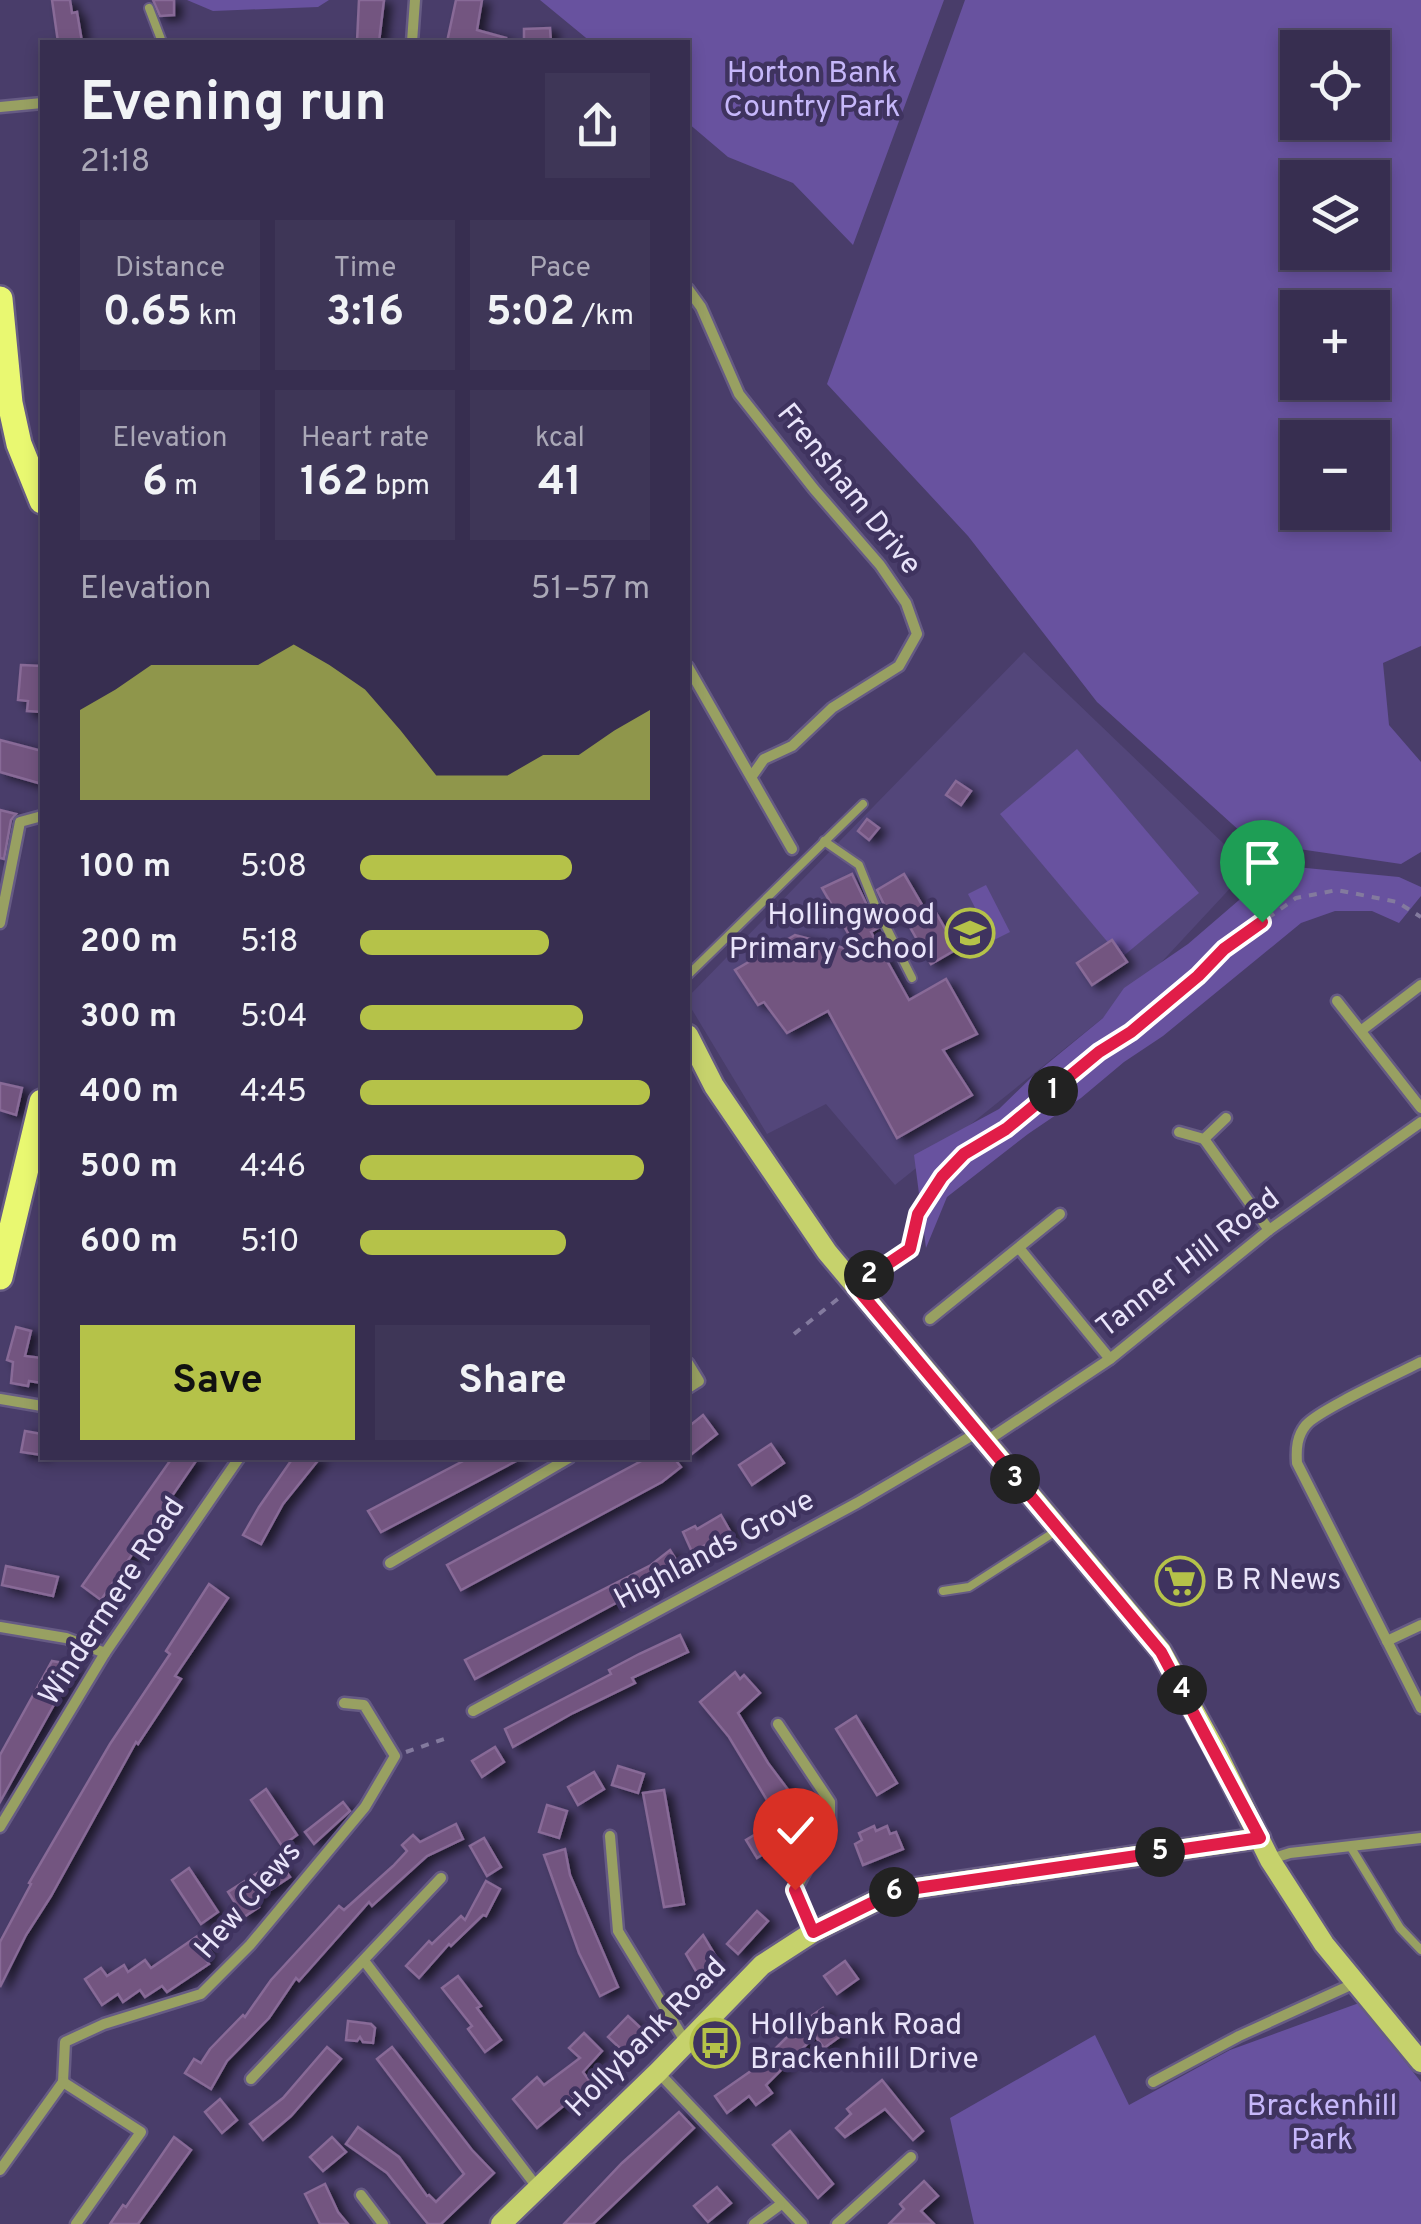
<!DOCTYPE html>
<html lang="en">
<head>
<meta charset="utf-8">
<style>
	:root { --surface:#372e50; --page:#3e3657; --text:#f1f3f6; --muted:#aaa8b7; --line:#514a67; --accent:#b5c249 }
	body { margin:0; font-family:Overpass,sans-serif; background:var(--page); color:var(--text); height:100vh; display:flex; flex-direction:column; font-size:38px; white-space:nowrap }
	* { box-sizing:border-box; margin:0 }
	p { font-size:32px; color:var(--muted) }
	.icon { flex:none; width:55px; height:55px; fill:none; stroke:currentColor; stroke-width:2; stroke-linecap:round; stroke-linejoin:round }
	.map { position:relative; flex:1; overflow:hidden }
	.sheet { position:absolute; left:40px; top:40px; width:650px; height:1420px; display:flex; flex-direction:column; background:var(--surface); border-radius:0px; box-shadow:0 5px 15px #0003,0 0 0 2px var(--line) }
	.sheet>* { flex:none }
	.controls { position:absolute; left:1280px; top:30px; display:grid; gap:20px }
	.controls a { display:grid; place-items:center; width:110px; height:110px; border-radius:0px; background:var(--surface); box-shadow:0 5px 15px #0003,0 0 0 2px var(--line); font-size:50px }
	.pin { position:absolute; display:grid; place-items:center; width:85px; height:85px; color:#fff; margin:-102px -42px; border-radius:50% 50% 50% 0; rotate:-45deg; box-shadow:0 0 10px #0007 }
	.pin .icon { rotate:45deg }
	.km { position:absolute; width:50px; height:50px; margin:-25px; border-radius:50%; background:#222; color:#fff; font-size:28px; line-height:50px; text-align:center }
	.round { display:grid; place-items:center; flex:none; width:105px; height:105px; border-radius:0px; background:var(--page) }
	.head { display:flex; align-items:center; justify-content:space-between; height:170px; padding:0 40px }
	h1 { font-size:55px; font-weight:700; line-height:75px }
	.metrics { display:grid; grid-template-columns:repeat(3,1fr); gap:15px; height:170px; padding:10px 40px }
	.metrics div { display:grid; align-content:center; border-radius:0px; background:var(--page); text-align:center }
	.metrics b { font-size:42px; font-weight:700 }
	.metrics small { font-size:28px; font-weight:400 }
	.metrics p { font-size:28px }
	.chart { height:280px; padding:20px 40px }
	.chart p { display:flex; justify-content:space-between }
	.chart svg { width:100%; height:180px; margin-top:10px; fill:var(--accent); opacity:.7 }
	.button { display:flex; gap:20px; margin-top:auto; padding:20px 40px }
	.button a { flex:1; height:115px; border-radius:0px; background:var(--accent); color:#111; font-size:40px; font-weight:700; line-height:115px; text-align:center }
	.button a+a { background:var(--page); color:var(--text) }
	ul { padding:0 40px; list-style:none; font-size:32px }
	li { display:grid; grid-template-columns:160px 120px 1fr; align-items:center; height:75px }
	li i { height:25px; border-radius:12px; background:var(--accent) }
	.map>svg:first-child { display:block }
</style>
</head>
<body>
<div class="map">
<svg width="1421" height="2224" viewBox="0 0 1421 2224">
	<defs>
		<filter id="shadow"><feDropShadow dx="7" dy="4" stdDeviation="5" flood-color="#0009"/></filter>
	</defs>
	<rect width="100%" height="100%" fill="#493d6a"/>
	<polygon fill="#53467a" points="1024,652 1249,868 1129,997 895,1185 826,1104 767,1134 688,1003 688,997"/>
	<g fill="#68529f" fill-rule="evenodd">
		<polygon points="187,0 329,0 318,7 213,11"/>
		<polygon points="540,0 944,0 853,245 793,183 728,157 688,123 688,42 591,42"/>
		<path d="M965 0H1421V646L1383 663 1389 725 1421 762V852L1401 864 1252 842 1097 702 968 536 827 384ZM1298 48H1372V122H1298ZM1298 178H1372V252H1298ZM1298 308H1372V382H1298ZM1298 438H1372V512H1298Z"/>
		<polygon points="1077,749 1199,893 1121,958 1000,814"/>
		<polygon points="1266,864 1399,877 1421,887 1421,896 1399,923 1372,911 1335,911 1301,923 1163,1036 1124,1062 1081,1098 1028,1134 947,1197 926,1248 914,1155 999,1109 1036,1073 1103,1018 1124,988 1188,944 1260,882"/>
		<polygon points="986,885 1010,932 992,941 968,894"/>
		<polygon points="1359,2003 1421,2082 1421,2224 974,2224 950,2118 1095,2035 1129,2105 1230,2050"/>
	</g>
	<g fill="#735580" stroke="#886a97" stroke-width="2.5" filter="url(#shadow)">
		<polygon points="52,0 70,0 72,13 77,12 82,42 58,42"/>
		<polygon points="153,0 174,0 174,15 160,16"/>
		<polygon points="359,0 384,0 379,42 357,42"/>
		<polygon points="456,0 482,0 477,30 506,38 505,42 447,42"/>
		<polygon points="550,28 551,42 524,42 524,29"/>
		<polygon points="21,665 42,666 42,712 27,711 28,701 18,700"/>
		<polygon points="0,740 42,751 42,784 0,772"/>
		<polygon points="956,781 971,791 961,805 946,795"/>
		<polygon points="0,810 16,814 11,820 4,859 0,858"/>
		<polygon points="867,819 879,828 869,840 858,831"/>
		<polygon points="852,874 878,928 871,932 909,1000 946,979 977,1034 943,1050 972,1095 897,1138 828,1011 787,1033 764,1002 758,1005 735,970 795,935 859,952 822,888"/>
		<polygon points="904,874 928,915 935,911 957,949 931,964 903,915 892,921 877,890"/>
		<polygon points="1112,940 1127,962 1092,985 1077,963"/>
		<polygon points="0,1083 22,1088 16,1115 0,1110"/>
		<polygon points="16,1327 31,1331 25,1356 42,1358 42,1383 29,1381 28,1386 11,1383 13,1362 7,1360"/>
		<polygon points="703,1415 717,1434 688,1457 688,1427"/>
		<polygon points="25,1431 42,1434 42,1455 21,1452"/>
		<polygon points="771,1444 784,1463 752,1485 739,1465"/>
		<polygon points="172,1458 198,1458 101,1600 82,1586"/>
		<polygon points="293,1458 320,1458 283,1504 261,1544 243,1535 259,1507"/>
		<polygon points="469,1458 522,1458 381,1532 368,1511"/>
		<polygon points="647,1458 674,1458 681,1467 662,1482 461,1590 447,1565"/>
		<polygon points="721,1515 734,1538 715,1549 711,1542 692,1552 683,1532 695,1526 697,1529"/>
		<polygon points="670,1550 681,1568 475,1679 465,1660 651,1565"/>
		<polygon points="6,1566 58,1577 53,1596 2,1585"/>
		<polygon points="209,1584 228,1598 175,1676 181,1679 138,1744 136,1742 51,1896 26,1935 0,1987 0,1942 31,1884 29,1883 110,1744 170,1654 166,1651"/>
		<polygon points="680,1635 688,1652 632,1678 635,1683 573,1713 513,1747 505,1729 611,1674 609,1670 639,1654"/>
		<polygon points="52,1661 76,1665 0,1802 0,1755"/>
		<polygon points="735,1672 740,1679 744,1675 760,1693 738,1713 768,1763 813,1823 757,1858 746,1840 779,1820 729,1737 700,1702"/>
		<polygon points="856,1716 897,1783 877,1795 836,1729"/>
		<polygon points="495,1747 504,1762 482,1777 472,1761"/>
		<polygon points="618,1766 644,1774 638,1793 612,1785"/>
		<polygon points="594,1772 604,1789 578,1805 568,1787"/>
		<polygon points="266,1789 297,1835 282,1846 251,1800"/>
		<polygon points="664,1790 684,1904 664,1907 643,1793"/>
		<polygon points="343,1802 350,1811 314,1844 305,1832"/>
		<polygon points="547,1805 567,1811 559,1838 539,1832"/>
		<polygon points="456,1824 463,1839 427,1856 372,1906 369,1902 299,1981 296,1978 269,2018 227,2061 211,2089 185,2073 194,2059 201,2063 210,2049 243,2015 245,2017 271,1980 339,1906 344,1910 393,1866 407,1851 402,1845 413,1835 420,1842"/>
		<polygon points="874,1826 876,1831 887,1826 890,1834 896,1832 903,1849 863,1865 855,1844 862,1840 859,1833"/>
		<polygon points="484,1838 501,1867 487,1876 470,1846"/>
		<polygon points="565,1849 570,1875 618,1987 600,1996 579,1953 544,1855"/>
		<polygon points="278,1860 290,1877 255,1900 259,1907 244,1917 228,1892"/>
		<polygon points="189,1868 218,1912 201,1924 172,1880"/>
		<polygon points="486,1881 500,1889 486,1916 483,1915 451,1946 449,1944 419,1978 406,1966 429,1941 432,1944 461,1916 465,1920"/>
		<polygon points="757,1911 768,1921 738,1954 727,1944"/>
		<polygon points="199,1935 211,1952 204,1957 209,1964 167,1992 162,1986 145,1997 140,1990 123,2002 118,1994 102,2005 85,1979 101,1968 107,1976 124,1965 128,1972 145,1960 151,1968"/>
		<polygon points="703,1935 718,1960 697,1973 686,1954"/>
		<polygon points="845,1961 858,1979 837,1994 824,1976"/>
		<polygon points="458,1976 481,2006 477,2008 501,2040 485,2052 468,2029 472,2026 442,1988"/>
		<polygon points="823,2008 842,2035 824,2048 815,2036 766,2085 772,2093 756,2105 749,2096 727,2113 715,2096 758,2066 800,2024"/>
		<polygon points="628,2016 643,2030 623,2051 608,2037"/>
		<polygon points="348,2021 371,2024 375,2028 373,2043 363,2042 360,2037 357,2041 346,2040"/>
		<polygon points="584,2033 602,2051 583,2072 591,2083 537,2128 513,2099 537,2077 544,2085 580,2058 569,2048"/>
		<polygon points="327,2047 341,2059 291,2116 263,2140 250,2124 283,2098"/>
		<polygon points="392,2047 472,2150 494,2173 441,2224 428,2224 387,2173 346,2144 358,2127 399,2157 427,2196 429,2195 436,2202 464,2174 377,2059"/>
		<polygon points="882,2080 923,2131 913,2140 885,2109 845,2137 836,2128 851,2114 847,2109"/>
		<polygon points="220,2099 237,2120 222,2133 205,2112"/>
		<polygon points="679,2112 694,2128 593,2224 564,2224 622,2163"/>
		<polygon points="790,2131 833,2184 818,2198 773,2145"/>
		<polygon points="174,2137 191,2150 138,2224 110,2224 123,2205 126,2207"/>
		<polygon points="332,2137 346,2152 323,2171 310,2157"/>
		<polygon points="924,2181 938,2196 921,2211 934,2224 889,2224 904,2209 900,2204"/>
		<polygon points="325,2184 338,2212 348,2224 320,2224 305,2194"/>
		<polygon points="717,2187 731,2203 708,2222 694,2206"/>
	</g>
	<g fill="none" stroke-linecap="round" stroke-linejoin="round">
		<g stroke="#665b84" stroke-width="12">
			<g id="lane">
				<polyline points="149,8 162,42"/>
				<polyline points="824,841 859,865 875,905 912,978"/>
				<polyline points="688,975 863,804"/>
				<polyline points="943,1591 969,1587 1056,1531"/>
				<polyline points="1350,1846 1400,1928 1421,1950"/>
			</g>
		</g>
		<g stroke="#665b84" stroke-width="15">
			<g id="street">
				<polyline points="412,42 415,0"/>
				<polyline points="0,107 42,103"/>
				<polyline points="688,289 701,307 739,394 814,489 880,565 906,603 917,634 899,666 832,708 792,746 764,759 752,776"/>
				<polyline points="688,667 792,849"/>
				<polyline points="0,923 20,822 42,816"/>
				<polyline points="1337,1001 1421,1108"/>
				<polyline points="1362,1030 1421,985"/>
				<polyline points="1179,1132 1204,1139 1226,1118"/>
				<polyline points="1204,1139 1269,1230"/>
				<polyline points="1019,1248 1110,1359"/>
				<polyline points="930,1319 1060,1214"/>
				<path d="M1421 1362C1398 1374 1320 1409 1306 1425 1297 1436 1296 1448 1297 1463L1421 1708"/>
				<polyline points="688,1363 699,1381 688,1388"/>
				<polyline points="0,1399 42,1406"/>
				<polyline points="985,1442 1110,1359 1269,1230 1421,1122"/>
				<polyline points="390,1563 569,1458"/>
				<polyline points="0,1627 66,1638 105,1653"/>
				<polyline points="1387,1641 1421,1625"/>
				<polyline points="473,1711 857,1503 978,1432"/>
				<polyline points="778,1724 830,1802 830,1826 795,1891 813,1932"/>
				<polyline points="0,1827 105,1653 239,1458"/>
				<polyline points="610,1836 618,1931 685,2041"/>
				<polyline points="1271,1859 1290,1853 1421,1838"/>
				<polyline points="365,1962 537,2187"/>
				<polyline points="658,2072 802,2224"/>
				<polyline points="251,2079 441,1878"/>
				<polyline points="63,2082 65,2042 104,2024 201,1994 250,1945 365,1807 395,1756 364,1705 344,1703"/>
				<polyline points="63,2082 141,2132 76,2224"/>
				<polyline points="1153,2082 1239,2036 1353,1984"/>
				<polyline points="0,2170 63,2082"/>
				<polyline points="361,2195 383,2224"/>
				<polyline points="754,2224 780,2205"/>
				<polyline points="837,2224 911,2157"/>
			</g>
		</g>
		<g stroke="#665b84" stroke-width="25">
			<g id="secondary">
				<polyline points="688,1035 714,1086 827,1252 1161,1651 1216,1751 1270,1860 1324,1944 1421,2062"/>
				<polyline points="501,2224 658,2072 762,1965 813,1932 896,1891 1260,1838"/>
			</g>
		</g>
		<g stroke="#665b84" stroke-width="30">
			<g id="primary">
				<polyline points="0,299 10,403 19,444 42,501"/>
				<polyline points="0,1277 42,1102"/>
			</g>
		</g>
		<g stroke="#837a9e" stroke-width="4" stroke-dasharray="8 8" stroke-linecap="butt">
			<polyline points="870,1274 909,1249 918,1214 941,1177 964,1154 1006,1129 1099,1052 1162,1008 1224,949 1296,898 1337,890 1397,902 1421,917"/>
			<polyline points="794,1334 839,1298"/>
			<polyline points="406,1752 444,1739"/>
		</g>
		<use href="#lane" stroke="#98a062" stroke-width="8"/>
		<use href="#street" stroke="#98a062" stroke-width="10"/>
		<use href="#secondary" stroke="#c6d26c" stroke-width="20"/>
		<use href="#primary" stroke="#e9f871" stroke-width="25"/>
	</g>
	<g fill="none" stroke-linecap="round" stroke-linejoin="round">
		<g stroke="#fff" stroke-width="20">
			<polyline id="route" points="795,1890 813,1932 896,1891 1260,1838 1161,1652 855,1286 910,1249 918,1214 942,1177 964,1154 1006,1129 1099,1052 1131,1032 1198,976 1224,949 1262,922"/>
		</g>
		<use href="#route" stroke="#e11d48" stroke-width="12"/>
	</g>
	<defs>
		<g id="school-ring" transform="scale(2.5)"><circle r="9.5" fill="#3f335f" stroke="#b5c249" stroke-width="1.5"/><path d="M0-5L7-2L0 1L-7-2ZM-4 1L0 2.5L4 1V4Q0 6-4 4Z" fill="#b5c249"/></g>
		<g id="supermarket-ring" transform="scale(2.5)"><circle r="9.5" fill="#3f335f" stroke="#b5c249" stroke-width="1.5"/><path d="M-6-5.5h2.5l.6 2H6L4.5 2H-2.5L-4.4-4H-6ZM-1.5 3.2a1.3 1.3 0 1 0 .1 0ZM3 3.2a1.3 1.3 0 1 0 .1 0Z" fill="#b5c249"/></g>
		<g id="bus-ring" transform="scale(2.5)"><circle r="9.5" fill="#3f335f" stroke="#b5c249" stroke-width="1.5"/><path d="M-5-6H5V4H4V6H2V4H-2V6H-4V4H-5ZM-3.5-4V0h7V-4ZM-3.5 1.2v1.5H-2V1.2ZM2 1.2v1.5H3.5V1.2Z" fill="#b5c249"/></g>
	</defs>
	<g fill-rule="evenodd">
		<use href="#school-ring" x="970" y="933"/>
		<use href="#supermarket-ring" x="1180" y="1581"/>
		<use href="#bus-ring" x="715" y="2043"/>
	</g>
	<g text-anchor="middle" dominant-baseline="central" stroke-width="9" stroke-linejoin="round" paint-order="stroke">
		<g font-size="30" fill="#c6b7fa" stroke="#3f335f">
			<text x="812" y="74">Horton Bank<tspan x="812" dy="34">Country Park</tspan></text>
			<text x="1322" y="2107">Brackenhill<tspan x="1322" dy="34">Park</tspan></text>
		</g>
		<g font-size="30" fill="#e9e4fa" stroke="#3f335f">
			<text transform="translate(848 490) rotate(51)">Frensham Drive</text>
			<text transform="translate(1189 1264) rotate(-38)">Tanner Hill Road</text>
			<text transform="translate(715 1551) rotate(-28)">Highlands Grove</text>
			<text transform="translate(113 1602) rotate(-57)">Windermere Road</text>
			<text transform="translate(249 1901) rotate(-49)">Hew Clews</text>
			<text transform="translate(647 2038) rotate(-45)">Hollybank Road</text>
		</g>
		<g font-size="30" fill="#e9e4fa" stroke="#3f335f" text-anchor="start">
			<text x="935" y="916" text-anchor="end">Hollingwood<tspan x="935" dy="34">Primary School</tspan></text>
			<text x="1215" y="1581">B R News</text>
			<text x="750" y="2026">Hollybank Road<tspan x="750" dy="34">Brackenhill Drive</tspan></text>
		</g>
	</g>
</svg>
<div class="controls">
<a><svg class="icon" aria-label="locate" viewBox="0 0 24 24"><circle cx="12" cy="12" r="6"/><path d="M12 2v4M12 18v4M2 12h4M18 12h4"/></svg></a>
<a><svg class="icon" aria-label="layers" viewBox="0 0 24 24"><path d="M12 4l9 5-9 5-9-5zM3 14l9 5 9-5"/></svg></a>
<a>+</a>
<a>−</a>
</div>
<div class="pin" style="left:1262px;top:922px;background:#1e9e55"><svg class="icon" aria-label="arrive" viewBox="0 0 24 24"><path d="M6 21V4h12l-3 4 3 4H6"/></svg></div>
<div class="pin" style="left:795px;top:1890px;background:#d93025"><svg class="icon" aria-label="check" viewBox="0 0 24 24"><path d="M5 12l5 5 9-10"/></svg></div>
<b class="km" style="left:1053px;top:1091px">1</b>
<b class="km" style="left:869px;top:1275px">2</b>
<b class="km" style="left:1015px;top:1479px">3</b>
<b class="km" style="left:1182px;top:1690px">4</b>
<b class="km" style="left:1160px;top:1852px">5</b>
<b class="km" style="left:894px;top:1892px">6</b>
<section class="sheet">
<div class="head"><div><h1>Evening run</h1><p>21:18</p></div><a class="round"><svg class="icon" aria-label="share" viewBox="0 0 24 24"><path d="M12 15V3M7 8l5-5 5 5M5 13v7h14v-7"/></svg></a></div>
<div class="metrics">
<div><p>Distance</p><b>0.65<small> km</small></b></div>
<div><p>Time</p><b>3:16</b></div>
<div><p>Pace</p><b>5:02<small> /km</small></b></div>
</div>
<div class="metrics">
<div><p>Elevation</p><b>6<small> m</small></b></div>
<div><p>Heart rate</p><b>162<small> bpm</small></b></div>
<div><p>kcal</p><b>41</b></div>
</div>
<div class="chart"><p><span>Elevation</span>51–57 m</p>
<svg viewBox="0 0 160 44" preserveAspectRatio="none"><path d="M0 44V22L10 17L20 11L30 11L40 11L50 11L60 6L70 11L80 17L90 27L100 38L110 38L120 38L130 33L140 33L150 27L160 22V44z"/></svg>
</div>
<ul>
<li><b>100 m</b>5:08<i style="width:73%"></i></li>
<li><b>200 m</b>5:18<i style="width:65%"></i></li>
<li><b>300 m</b>5:04<i style="width:77%"></i></li>
<li><b>400 m</b>4:45<i style="width:100%"></i></li>
<li><b>500 m</b>4:46<i style="width:98%"></i></li>
<li><b>600 m</b>5:10<i style="width:71%"></i></li>
</ul>
<div class="button"><a>Save</a><a>Share</a></div>
</section>
</div>
</body>
</html>
